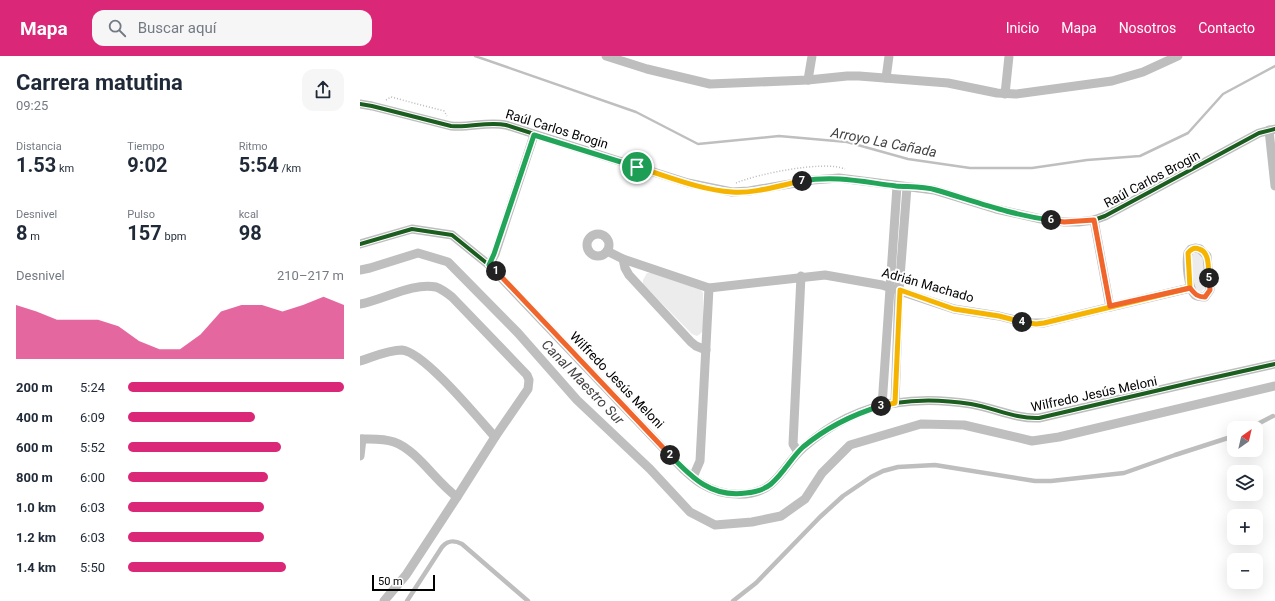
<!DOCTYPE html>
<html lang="es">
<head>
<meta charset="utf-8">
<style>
	:root { --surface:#fff; --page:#f6f6f7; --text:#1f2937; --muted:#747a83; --accent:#db2777 }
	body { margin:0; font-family:Roboto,sans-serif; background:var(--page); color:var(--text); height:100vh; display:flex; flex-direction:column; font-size:15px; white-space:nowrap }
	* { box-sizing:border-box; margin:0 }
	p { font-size:13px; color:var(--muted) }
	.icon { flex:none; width:22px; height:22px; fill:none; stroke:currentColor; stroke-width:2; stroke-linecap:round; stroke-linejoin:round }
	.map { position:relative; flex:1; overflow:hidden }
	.side { display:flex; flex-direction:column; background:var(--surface); width:360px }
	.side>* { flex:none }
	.needle { width:26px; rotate:34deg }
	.buttons { position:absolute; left:867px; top:365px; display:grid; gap:8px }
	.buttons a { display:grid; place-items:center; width:36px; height:36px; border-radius:8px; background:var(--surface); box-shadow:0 4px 16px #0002; font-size:20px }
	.scale { position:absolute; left:12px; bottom:10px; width:63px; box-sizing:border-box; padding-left:4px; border:2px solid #000; border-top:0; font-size:11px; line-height:14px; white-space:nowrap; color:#000; -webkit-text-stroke:3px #fff; paint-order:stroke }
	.pin { position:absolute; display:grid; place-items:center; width:34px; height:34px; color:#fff; margin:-17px; border:2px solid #fff; border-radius:50%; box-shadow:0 1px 4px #0007 }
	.km { position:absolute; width:20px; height:20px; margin:-10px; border-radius:50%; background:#222; color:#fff; font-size:11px; line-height:20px; text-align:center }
	.round { display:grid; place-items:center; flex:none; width:42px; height:42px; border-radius:12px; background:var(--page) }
	.overview { display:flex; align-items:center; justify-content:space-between; height:68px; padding:0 16px }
	h1 { font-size:22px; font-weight:700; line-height:30px }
	.metrics { display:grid; grid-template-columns:repeat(3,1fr); gap:6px; height:68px; padding:4px 16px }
	.metrics div { display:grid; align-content:center }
	.metrics b { font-size:20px; font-weight:700 }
	.metrics small { font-size:11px; font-weight:400 }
	.metrics p { font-size:11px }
	.chart { height:112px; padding:8px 16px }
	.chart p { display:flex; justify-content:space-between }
	.chart svg { width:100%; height:72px; margin-top:4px; fill:var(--accent); opacity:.7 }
	ul { padding:0 16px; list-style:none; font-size:13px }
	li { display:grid; grid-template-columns:64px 48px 1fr; align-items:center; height:30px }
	li i { height:10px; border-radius:5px; background:var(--accent) }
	header { display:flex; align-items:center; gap:24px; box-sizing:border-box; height:56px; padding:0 20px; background:var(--accent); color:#fff }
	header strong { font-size:19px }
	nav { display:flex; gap:22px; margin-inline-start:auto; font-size:14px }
	.search { width:280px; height:36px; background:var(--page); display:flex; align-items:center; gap:10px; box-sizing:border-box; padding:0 14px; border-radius:12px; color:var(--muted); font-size:15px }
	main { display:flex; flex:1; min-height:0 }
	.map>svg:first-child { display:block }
</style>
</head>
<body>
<header>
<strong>Mapa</strong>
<div class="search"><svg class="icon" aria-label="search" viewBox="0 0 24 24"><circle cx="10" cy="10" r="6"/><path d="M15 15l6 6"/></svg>Buscar aquí</div>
<nav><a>Inicio</a><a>Mapa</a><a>Nosotros</a><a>Contacto</a></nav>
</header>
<main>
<section class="side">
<div class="overview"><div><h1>Carrera matutina</h1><p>09:25</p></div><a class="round"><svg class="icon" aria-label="share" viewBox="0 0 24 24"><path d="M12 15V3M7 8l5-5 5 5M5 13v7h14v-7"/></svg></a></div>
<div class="metrics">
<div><p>Distancia</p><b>1.53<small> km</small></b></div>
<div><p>Tiempo</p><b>9:02</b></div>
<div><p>Ritmo</p><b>5:54<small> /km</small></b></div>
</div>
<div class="metrics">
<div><p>Desnivel</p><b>8<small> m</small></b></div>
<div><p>Pulso</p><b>157<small> bpm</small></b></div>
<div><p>kcal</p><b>98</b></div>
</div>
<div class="chart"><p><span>Desnivel</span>210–217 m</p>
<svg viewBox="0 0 160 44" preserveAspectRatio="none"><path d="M0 44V11L10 15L20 20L30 20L40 20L50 24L60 33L70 38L80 38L90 29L100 15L110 11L120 11L130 15L140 11L150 6L160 11V44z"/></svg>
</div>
<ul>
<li><b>200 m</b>5:24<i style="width:100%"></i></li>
<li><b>400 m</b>6:09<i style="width:59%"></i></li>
<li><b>600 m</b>5:52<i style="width:71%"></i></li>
<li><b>800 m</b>6:00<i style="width:65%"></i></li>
<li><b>1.0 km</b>6:03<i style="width:63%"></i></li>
<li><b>1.2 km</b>6:03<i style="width:63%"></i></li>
<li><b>1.4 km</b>5:50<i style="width:73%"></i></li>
</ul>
</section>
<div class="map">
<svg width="915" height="545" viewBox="0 0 915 545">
	<rect width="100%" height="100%" fill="#fff"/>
	<g fill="#ececec">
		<path d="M836 196H839L844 202 846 231 841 236C831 233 832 212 830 203L832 199Z"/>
		<polygon points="287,217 292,217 341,234 343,237 343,275 340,278 337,280 332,278 283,228 283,224"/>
	</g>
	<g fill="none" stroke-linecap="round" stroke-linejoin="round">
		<polyline stroke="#bfbfbf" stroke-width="2.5" points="115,0 276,56 338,88 419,80 487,86 548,103 610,112 672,112 727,104 780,100 828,77 863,38 915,10"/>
		<polyline stroke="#bfbfbf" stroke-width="9" points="0,214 10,212 58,197 88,206 158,277 217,344 290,413 330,456 355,469 392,466 421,460 445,443 462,417 490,389 561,368 604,369 672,385 699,381 915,330"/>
		<g stroke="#b9b9b9" stroke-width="1.5" stroke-dasharray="1 2" stroke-linecap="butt">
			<polyline points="26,44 31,41 84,55 87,60"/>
			<path d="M376 127C397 118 465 104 485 113"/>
		</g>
		<g stroke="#bebebe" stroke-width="4.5">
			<polyline points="890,372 913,360"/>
			<path d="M47 545 82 491C88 484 94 484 102 488L168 545"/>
			<polyline points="373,545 396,527 460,461 483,440 511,421 523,415 538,411 575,409 675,425 691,425 764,417 815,399 874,380"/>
		</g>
		<g stroke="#bebebe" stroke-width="9">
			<polyline points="246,0 287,13 350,28 448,24 487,20 499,20 588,27 637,37 656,38 752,25 783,16 818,0"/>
			<polyline points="526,22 529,0"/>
			<polyline points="448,24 452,0"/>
			<polyline points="645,38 649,0"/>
			<path d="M0 48 12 50 91 70C110 72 127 65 146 69L328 127 372 136 389 135 453 124 479 122 574 134 636 153 681 163 704 166H718L734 164 745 160 899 77 915 73"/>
			<polyline points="909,74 915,130"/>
			<polyline points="734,164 750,251 830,232"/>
			<circle cx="238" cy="189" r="11"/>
			<path d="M0 188 52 173 92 179 129 209 323 413C329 418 335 424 342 428 361 440 393 443 411 428 423 418 431 402 443 392 469 369 501 352 535 347 560 343 586 344 611 348 634 352 656 363 679 362L834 326 915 308"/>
			<path d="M835 192 840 193 847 200 850 234 845 241C841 241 838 241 835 239 828 232 826 207 828 197L831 193Z"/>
			<polyline points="247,195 263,203 349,232 465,219 522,229 594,253 639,260 667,267 684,267 750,251"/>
			<polyline points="263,203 265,212 269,219 331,286 336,290 346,294"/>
			<polyline points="129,209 135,198 174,79"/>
			<path d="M0 248C23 244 53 226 76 231 82 233 87 237 92 241L167 319 169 324 168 333 135 381 97 441"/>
			<path d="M0 305C13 301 28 294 42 294 64 296 118 362 135 381"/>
			<polyline points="535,347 539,234 547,131"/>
			<polyline points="522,350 537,130"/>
			<path d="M0 383C11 383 23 382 34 386 57 394 76 426 97 441L46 519 24 545"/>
			<polyline points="438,396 433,388 441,220"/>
			<polyline points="0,400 2,383"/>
			<polyline points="333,421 340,405 349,232"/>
		</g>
		<g stroke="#fff" stroke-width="6">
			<g id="cycleway">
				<path d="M0 48 12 50 91 70C110 72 127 65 146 69L328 127 372 136 389 135 453 124 479 122 574 134 636 153 681 163 704 166H718L734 164 745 160 899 77 915 73"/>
				<path d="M0 188 52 173 92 179 129 209 323 413C329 418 335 424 342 428 361 440 393 443 411 428 423 418 431 402 443 392 469 369 501 352 535 347 560 343 586 344 611 348 634 352 656 363 679 362L834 326 915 308"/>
			</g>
		</g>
		<use href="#cycleway" stroke="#1b5e20" stroke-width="4"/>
	</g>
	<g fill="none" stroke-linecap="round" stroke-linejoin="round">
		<g stroke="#fff" stroke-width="8">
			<polyline id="split-1" points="136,215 129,209 134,198 174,79 277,111"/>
		</g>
		<g stroke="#fff" stroke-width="8">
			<polyline id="split-2" points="136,215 310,399"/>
		</g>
		<g stroke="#fff" stroke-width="8">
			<path id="split-3" d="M310 399C332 422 352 442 386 437 395 436 404 434 411 428 424 417 431 402 443 391 467 371 491 359 521 350"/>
		</g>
		<g stroke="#fff" stroke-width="8">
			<polyline id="split-4" points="521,350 535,347 540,234 594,253 639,260 662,266"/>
		</g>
		<g stroke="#fff" stroke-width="8">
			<path id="split-5" d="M662 266 676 268 684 267 830 232 828 197C831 193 834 191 839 193 850 196 848 212 849 222"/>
		</g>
		<g stroke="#fff" stroke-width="8">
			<path id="split-6" d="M691 164 704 166 734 164 750 250 830 232C835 238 837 241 845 241L850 234 849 222"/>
		</g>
		<g stroke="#fff" stroke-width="8">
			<path id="split-7" d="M442 125C476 119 503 126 536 130 549 131 563 130 576 134 614 145 651 159 691 164"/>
		</g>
		<g stroke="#fff" stroke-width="8">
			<path id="split-8" d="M277 111C307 120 340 134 372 136 393 138 422 129 442 125"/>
		</g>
		<use href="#split-1" stroke="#22a559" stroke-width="5"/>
		<use href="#split-2" stroke="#f0652b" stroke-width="5"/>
		<use href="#split-3" stroke="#22a559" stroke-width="5"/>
		<use href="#split-4" stroke="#f5b400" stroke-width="5"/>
		<use href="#split-5" stroke="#f5b400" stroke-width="5"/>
		<use href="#split-6" stroke="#f0652b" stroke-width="5"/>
		<use href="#split-7" stroke="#22a559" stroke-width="5"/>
		<use href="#split-8" stroke="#f5b400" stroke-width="5"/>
	</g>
	<g text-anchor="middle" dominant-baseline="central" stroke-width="4" stroke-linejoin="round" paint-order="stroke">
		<g font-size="13" fill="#000" stroke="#fff">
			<text transform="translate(197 73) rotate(17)">Raúl Carlos Brogin</text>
			<text transform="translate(792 123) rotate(-28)">Raúl Carlos Brogin</text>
			<text transform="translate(568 229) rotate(16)">Adrián Machado</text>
			<text transform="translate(257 324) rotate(46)">Wilfredo Jesús Meloni</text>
			<text transform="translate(734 338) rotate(-12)">Wilfredo Jesús Meloni</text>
		</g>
		<g font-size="14" font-style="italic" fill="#444" stroke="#fff">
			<text transform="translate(524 86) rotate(11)">Arroyo La Cañada</text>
			<text transform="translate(223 326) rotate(46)">Canal Maestro Sur</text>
		</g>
	</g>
</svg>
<div class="buttons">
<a><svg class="needle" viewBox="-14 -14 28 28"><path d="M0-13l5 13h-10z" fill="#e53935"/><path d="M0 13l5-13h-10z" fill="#747a83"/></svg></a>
<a><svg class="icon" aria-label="layers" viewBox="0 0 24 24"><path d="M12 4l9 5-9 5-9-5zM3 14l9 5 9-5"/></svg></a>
<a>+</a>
<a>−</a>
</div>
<div class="scale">50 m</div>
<div class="pin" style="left:277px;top:111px;background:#1e9e55"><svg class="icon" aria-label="arrive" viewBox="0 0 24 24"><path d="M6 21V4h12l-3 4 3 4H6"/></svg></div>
<b class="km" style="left:136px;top:215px">1</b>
<b class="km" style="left:310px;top:399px">2</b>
<b class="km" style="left:521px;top:350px">3</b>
<b class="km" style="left:662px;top:266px">4</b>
<b class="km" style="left:849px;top:222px">5</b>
<b class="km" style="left:691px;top:164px">6</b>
<b class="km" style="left:442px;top:125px">7</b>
</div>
</main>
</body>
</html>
